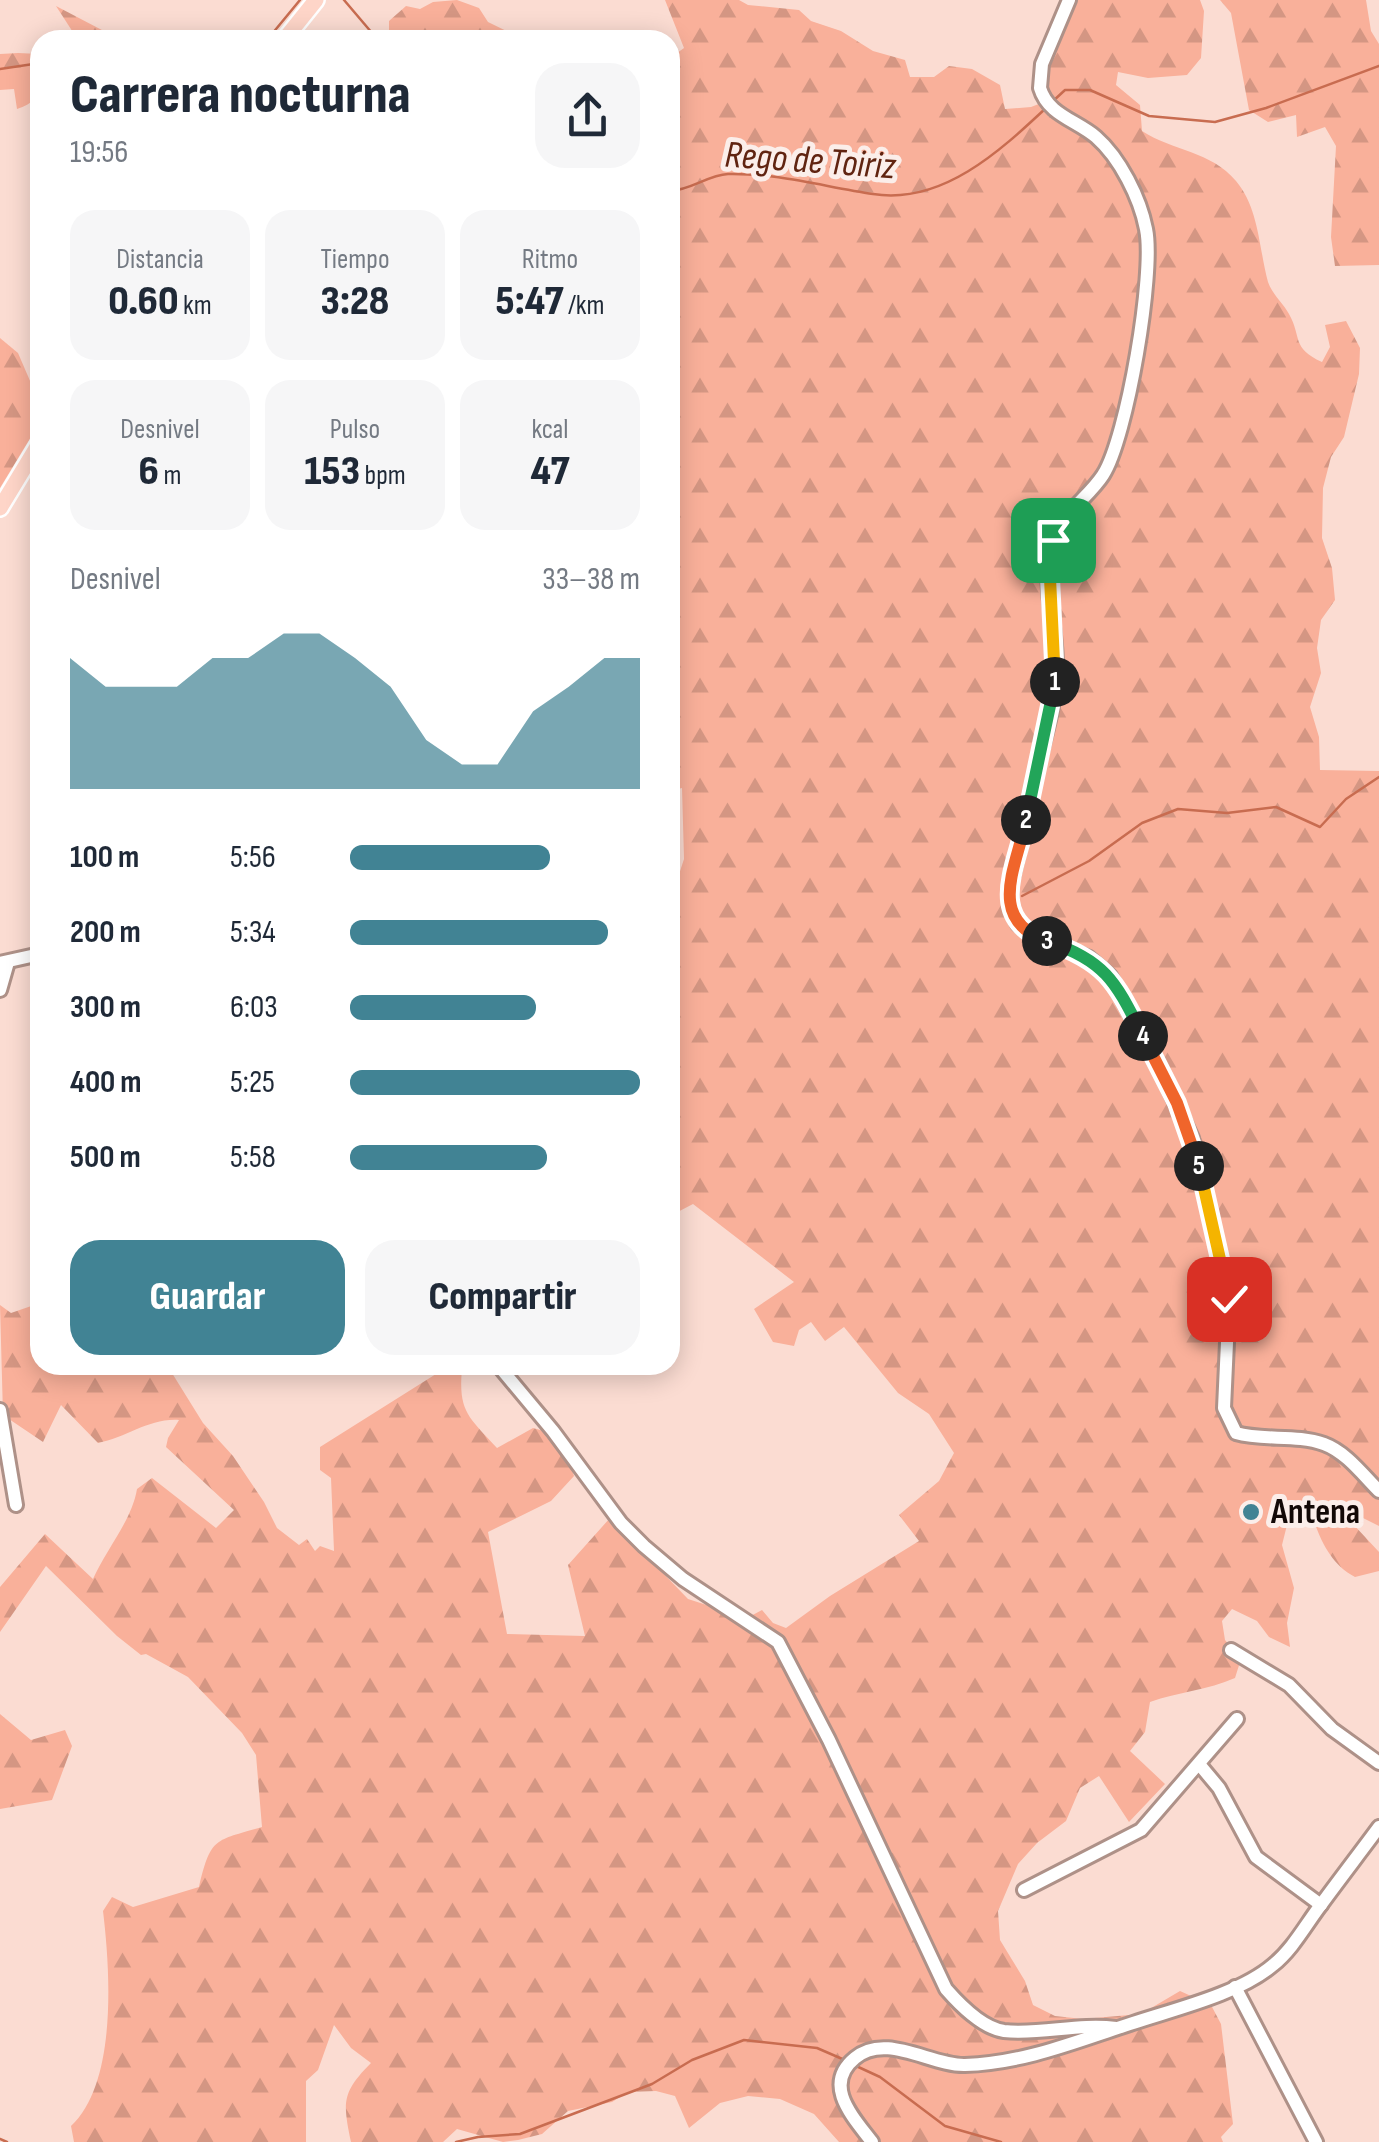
<!DOCTYPE html>
<html lang="es">
<head>
<meta charset="utf-8">
<style>
	:root { --surface:#fff; --page:#f6f6f7; --text:#1f2937; --muted:#747a83; --accent:#418394 }
	body { margin:0; font-family:"Sofia Sans Condensed",sans-serif; background:var(--page); color:var(--text); height:100vh; display:flex; flex-direction:column; font-size:38px; white-space:nowrap }
	* { box-sizing:border-box; margin:0 }
	p { font-size:32px; color:var(--muted) }
	.icon { flex:none; width:55px; height:55px; fill:none; stroke:currentColor; stroke-width:2; stroke-linecap:round; stroke-linejoin:round }
	.map { position:relative; flex:1; overflow:hidden }
	.drawer { position:absolute; left:30px; top:30px; width:650px; height:1345px; display:flex; flex-direction:column; background:var(--surface); border-radius:30px; box-shadow:0 5px 25px #0003 }
	.drawer>* { flex:none }
	.pin { position:absolute; display:grid; place-items:center; width:85px; height:85px; color:#fff; margin:-42px; border-radius:20px; box-shadow:0 5px 15px #0006 }
	.km { position:absolute; width:50px; height:50px; margin:-25px; border-radius:50%; background:#222; color:#fff; font-size:28px; line-height:50px; text-align:center }
	.round { display:grid; place-items:center; flex:none; width:105px; height:105px; border-radius:30px; background:var(--page) }
	.summary { display:flex; align-items:center; justify-content:space-between; height:170px; padding:0 40px }
	h1 { font-size:55px; font-weight:800; line-height:75px }
	.figures { display:grid; grid-template-columns:repeat(3,1fr); gap:15px; height:170px; padding:10px 40px }
	.figures div { display:grid; align-content:center; border-radius:25px; background:var(--page); text-align:center }
	.figures b { font-size:42px; font-weight:800 }
	.figures small { font-size:28px; font-weight:400 }
	.figures p { font-size:28px }
	.chart { height:280px; padding:20px 40px }
	.chart p { display:flex; justify-content:space-between }
	.chart svg { width:100%; height:180px; margin-top:10px; fill:var(--accent); opacity:.7 }
	.cta { display:flex; gap:20px; margin-top:auto; padding:20px 40px }
	.cta a { flex:1; height:115px; border-radius:30px; background:var(--accent); color:#fff; font-size:40px; font-weight:800; line-height:115px; text-align:center }
	.cta a+a { background:var(--page); color:var(--text) }
	ul { padding:0 40px; list-style:none; font-size:32px }
	li { display:grid; grid-template-columns:160px 120px 1fr; align-items:center; height:75px }
	li i { height:25px; border-radius:12px; background:var(--accent) }
	.map>svg:first-child { display:block }
</style>
</head>
<body>
<div class="map">
<svg width="1379" height="2142" viewBox="0 0 1379 2142">
	<defs>
		<pattern id="forest-firs" width="22" height="20" patternUnits="userSpaceOnUse" patternTransform="scale(2.5)"><rect width="22" height="20" fill="#f9b09a"/><path d="M5 1l3.5 6h-7zM16 11l3.5 6h-7z" fill="#d49683"/></pattern>
	</defs>
	<rect width="100%" height="100%" fill="#fbdcd2"/>
	<g fill="url(#forest-firs)">
		<polygon points="457,0 479,8 488,22 525,40 389,40 389,21 406,6 420,9 433,2"/>
		<path d="M665 0H739L748 5 799 10 811 21 841 31 873 51 905 60 910 77H934L949 66 972 69 1000 85 1005 109 1031 107 1049 100C1041 47 1061 44 1077 0H1200L1204 11 1201 58 1187 75 1148 78 1118 72 1116 85 1140 105 1142 131C1173 151 1211 151 1236 181 1259 208 1259 249 1268 282 1272 294 1283 303 1289 314 1302 337 1291 348 1322 362L1330 347 1325 325 1346 321 1360 348 1359 374 1344 437 1331 457 1323 488 1322 538 1332 568 1335 600 1321 620 1317 648 1321 673 1310 707 1319 737 1320 770 1379 771V1526L1359 1516 1353 1524 1379 1552V1571L1355 1577C1328 1563 1317 1533 1309 1505L1288 1521 1282 1545 1294 1588 1287 1623 1290 1647 1269 1637 1257 1621 1232 1609 1222 1621 1225 1640 1241 1659 1235 1678C1208 1690 1178 1692 1150 1702L1145 1732 1130 1751 1165 1784 1129 1822 1099 1776 1080 1788 1066 1821 1037 1843 1018 1864 998 1911 1000 1940 1025 1981 1033 2005 1055 2016 1083 2019 1141 2014 1180 1991 1211 2005 1221 2024 1233 2124 1221 2137 1223 2142H839L814 2114 780 2099 748 2096 720 2103 689 2128 675 2096 656 2091 628 2092 612 2102 568 2111 542 2134 518 2140 503 2142 457 2129 443 2142H351C343 2103 341 2093 371 2063L351 2048 334 2025 318 2070 306 2081V2142H74L71 2126C118 2082 110 1969 103 1911L112 1897 133 1907 199 1887C211 1837 214 1841 262 1827L256 1755 242 1733 188 1677 146 1654 141 1655 117 1636 46 1566 0 1632V1587L45 1534 93 1579C107 1548 132 1520 137 1489L152 1478 216 1528 234 1510 166 1447 168 1438 179 1420C149 1418 126 1438 98 1443L61 1405 43 1442 3 1415 0 1305 11 1313 40 1303V1365H167L203 1423 233 1456 264 1502 277 1528 299 1545 307 1539 315 1551 320 1546 334 1551 331 1478 320 1470V1447L436 1374 462 1369C458 1412 469 1417 497 1448L533 1428 551 1433 571 1467 574 1476 551 1501 488 1532 507 1634 585 1636 568 1565 610 1518 688 1599 747 1618 762 1610 773 1623 786 1628 830 1596 919 1541 899 1515 939 1481 954 1453 929 1414 898 1393 844 1327 825 1341 811 1322 799 1330 794 1346 773 1342 754 1309 794 1282 693 1204 670 1216V902L684 859 682 788 670 791V58L684 48Z"/>
		<polygon points="1220,0 1366,0 1371,31 1379,44 1379,265 1335,266 1331,237 1336,146 1325,127 1297,137 1296,115 1268,122 1249,110 1231,13"/>
		<polygon points="56,6 121,40 78,40"/>
		<path d="M18 53 40 54C40 83 49 98 17 109L14 89 0 90V54Z"/>
		<polygon points="0,338 18,353 40,404 40,422 0,488"/>
		<polygon points="0,1714 31,1740 65,1730 72,1746 52,1800 0,1809"/>
	</g>
	<g fill="none" stroke-linecap="round" stroke-linejoin="round">
		<g stroke="#c86c50" stroke-width="2.5">
			<polyline points="344,0 378,40"/>
			<polyline points="267,40 300,0"/>
			<polyline points="0,69 40,63"/>
			<polyline points="1052,102 1065,90 1090,90 1149,116 1215,122 1266,108 1379,66"/>
			<path d="M670 191C691 190 708 175 728 174 778 173 825 187 873 194 942 205 1000 151 1046 108"/>
			<polyline points="1022,896 1089,861 1142,823 1178,809 1227,813 1276,807 1320,827 1346,799 1379,777"/>
			<polyline points="854,2065 880,2077 945,2126 1001,2142"/>
			<polyline points="0,2139 7,2142"/>
			<polyline points="456,2142 478,2137 520,2134 652,2084 692,2060 744,2040 817,2048 847,2061"/>
		</g>
		<g stroke="#ae9188" stroke-width="18">
			<g id="minor">
				<path d="M1069 0 1042 64 1040 88C1048 115 1076 120 1096 137 1120 158 1140 198 1146 229 1155 272 1127 438 1103 475 1089 497 1060 515 1053 541 1040 584 1059 633 1056 677 1054 705 1046 732 1039 759 1030 801 1021 844 1010 885L1011 910 1018 924 1033 936 1089 958 1110 976 1155 1059 1192 1138 1229 1299 1224 1408 1236 1433C1264 1441 1296 1434 1324 1444 1346 1452 1363 1475 1379 1491"/>
				<polyline points="0,963 40,954"/>
				<polyline points="0,990 8,962"/>
				<path d="M498 1365 553 1431 621 1523 644 1546 683 1579 778 1642 829 1740 946 1989C960 2005 982 2028 1004 2031 1041 2035 1078 2023 1116 2028"/>
				<polyline points="0,1410 16,1505"/>
				<polyline points="1231,1650 1289,1685 1332,1729 1379,1763"/>
				<polyline points="1199,1764 1219,1788 1256,1857 1321,1905"/>
				<polyline points="1024,1890 1141,1830 1237,1719"/>
				<polyline points="1235,1987 1316,2142"/>
				<path d="M872 2142C853 2117 822 2085 855 2058 886 2032 931 2066 965 2065 1025 2063 1077 2041 1133 2023 1175 2009 1239 1994 1273 1965 1292 1950 1305 1926 1320 1906 1339 1880 1359 1854 1379 1827"/>
			</g>
		</g>
		<g stroke="#fff" stroke-width="20">
			<g id="major">
				<polyline points="284,40 316,0"/>
				<polyline points="0,508 40,442"/>
			</g>
		</g>
		<use href="#minor" stroke="#fff" stroke-width="12"/>
		<use href="#major" stroke="#fed5c8" stroke-width="15"/>
	</g>
	<g fill="none" stroke-linecap="round" stroke-linejoin="round">
		<g stroke="#fff" stroke-width="20">
			<polyline id="split-1" points="1053,540 1050,578 1055,682"/>
		</g>
		<g stroke="#fff" stroke-width="20">
			<polyline id="split-2" points="1026,820 1055,682"/>
		</g>
		<g stroke="#fff" stroke-width="20">
			<path id="split-3" d="M1026 820C1017 866 985 919 1047 941"/>
		</g>
		<g stroke="#fff" stroke-width="20">
			<path id="split-4" d="M1047 941C1107 962 1115 981 1143 1036"/>
		</g>
		<g stroke="#fff" stroke-width="20">
			<polyline id="split-5" points="1143,1036 1177,1103 1199,1166"/>
		</g>
		<g stroke="#fff" stroke-width="20">
			<polyline id="split-6" points="1199,1166 1229,1299"/>
		</g>
		<use href="#split-1" stroke="#f5b400" stroke-width="12"/>
		<use href="#split-2" stroke="#22a559" stroke-width="12"/>
		<use href="#split-3" stroke="#f0652b" stroke-width="12"/>
		<use href="#split-4" stroke="#22a559" stroke-width="12"/>
		<use href="#split-5" stroke="#f0652b" stroke-width="12"/>
		<use href="#split-6" stroke="#f5b400" stroke-width="12"/>
	</g>
	<circle fill="#418394" stroke="#fbeeea" stroke-width="4" cx="1251" cy="1512" r="10"/>
	<g text-anchor="middle" dominant-baseline="central" stroke-width="10" stroke-linejoin="round" paint-order="stroke">
		<g font-size="35" font-weight="bold" fill="#120806" stroke="#fbeeea" text-anchor="start">
			<text x="1271" y="1512">Antena</text>
		</g>
		<g font-size="38" font-style="italic" fill="#602411" stroke="#fbeeea">
			<text transform="translate(810 161) rotate(4)">Rego de Toiriz</text>
		</g>
	</g>
</svg>
<div class="pin" style="left:1053px;top:540px;background:#1e9e55"><svg class="icon" aria-label="arrive" viewBox="0 0 24 24"><path d="M6 21V4h12l-3 4 3 4H6"/></svg></div>
<div class="pin" style="left:1229px;top:1299px;background:#d93025"><svg class="icon" aria-label="check" viewBox="0 0 24 24"><path d="M5 12l5 5 9-10"/></svg></div>
<b class="km" style="left:1055px;top:682px">1</b>
<b class="km" style="left:1026px;top:820px">2</b>
<b class="km" style="left:1047px;top:941px">3</b>
<b class="km" style="left:1143px;top:1036px">4</b>
<b class="km" style="left:1199px;top:1166px">5</b>
<section class="drawer">
<div class="summary"><div><h1>Carrera nocturna</h1><p>19:56</p></div><a class="round"><svg class="icon" aria-label="share" viewBox="0 0 24 24"><path d="M12 15V3M7 8l5-5 5 5M5 13v7h14v-7"/></svg></a></div>
<div class="figures">
<div><p>Distancia</p><b>0.60<small> km</small></b></div>
<div><p>Tiempo</p><b>3:28</b></div>
<div><p>Ritmo</p><b>5:47<small> /km</small></b></div>
</div>
<div class="figures">
<div><p>Desnivel</p><b>6<small> m</small></b></div>
<div><p>Pulso</p><b>153<small> bpm</small></b></div>
<div><p>kcal</p><b>47</b></div>
</div>
<div class="chart"><p><span>Desnivel</span>33–38 m</p>
<svg viewBox="0 0 160 44" preserveAspectRatio="none"><path d="M0 44V12L10 19L20 19L30 19L40 12L50 12L60 6L70 6L80 12L90 19L100 32L110 38L120 38L130 25L140 19L150 12L160 12V44z"/></svg>
</div>
<ul>
<li><b>100 m</b>5:56<i style="width:69%"></i></li>
<li><b>200 m</b>5:34<i style="width:89%"></i></li>
<li><b>300 m</b>6:03<i style="width:64%"></i></li>
<li><b>400 m</b>5:25<i style="width:100%"></i></li>
<li><b>500 m</b>5:58<i style="width:68%"></i></li>
</ul>
<div class="cta"><a>Guardar</a><a>Compartir</a></div>
</section>
</div>
</body>
</html>
